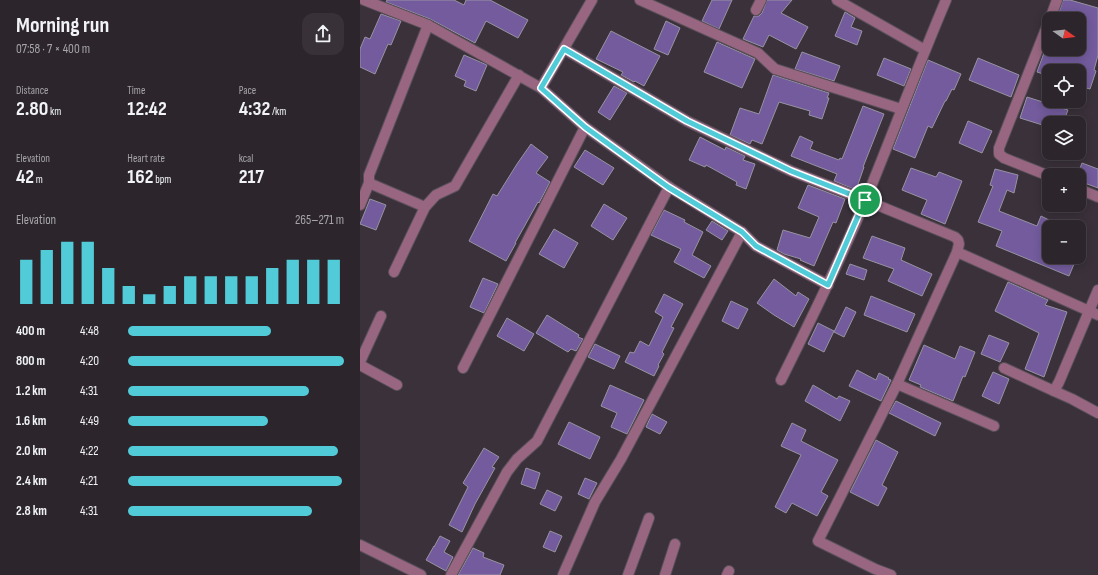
<!DOCTYPE html>
<html lang="en">
<head>
<meta charset="utf-8">
<style>
	:root { --surface:#2c252c; --page:#383138; --text:#f1f3f6; --muted:#a6a5a9; --line:#484248; --accent:#52cbd8 }
	body { margin:0; font-family:"Sofia Sans Condensed",sans-serif; background:var(--page); color:var(--text); height:100vh; display:flex; flex-direction:column; font-size:15px; white-space:nowrap }
	* { box-sizing:border-box; margin:0 }
	p { font-size:13px; color:var(--muted) }
	.icon { flex:none; width:22px; height:22px; fill:none; stroke:currentColor; stroke-width:2; stroke-linecap:round; stroke-linejoin:round }
	.map { position:relative; flex:1; overflow:hidden }
	.drawer { display:flex; flex-direction:column; background:var(--surface); width:360px }
	.drawer>* { flex:none }
	.needle { width:26px; rotate:104deg }
	.buttons { position:absolute; left:682px; top:12px; display:grid; gap:8px }
	.buttons a { display:grid; place-items:center; width:44px; height:44px; border-radius:8px; background:var(--surface); box-shadow:0 2px 10px #0003,0 0 0 1px var(--line); font-size:20px }
	.pin { position:absolute; display:grid; place-items:center; width:34px; height:34px; color:#fff; margin:-17px; border:2px solid #fff; border-radius:50%; box-shadow:0 1px 4px #0007 }
	.round { display:grid; place-items:center; flex:none; width:42px; height:42px; border-radius:12px; background:var(--page) }
	.summary { display:flex; align-items:center; justify-content:space-between; height:68px; padding:0 16px }
	h1 { font-size:22px; font-weight:700; line-height:30px }
	.stats { display:grid; grid-template-columns:repeat(3,1fr); gap:6px; height:68px; padding:4px 16px }
	.stats div { display:grid; align-content:center }
	.stats b { font-size:20px; font-weight:700 }
	.stats small { font-size:11px; font-weight:400 }
	.stats p { font-size:11px }
	.chart { height:112px; padding:8px 16px }
	.chart p { display:flex; justify-content:space-between }
	.chart svg { width:100%; height:72px; margin-top:4px; stroke:var(--accent); stroke-width:6 }
	ul { padding:0 16px; list-style:none; font-size:13px }
	li { display:grid; grid-template-columns:64px 48px 1fr; align-items:center; height:30px }
	li i { height:10px; border-radius:5px; background:var(--accent) }
	main { display:flex; flex:1; min-height:0 }
	.map>svg:first-child { display:block }
</style>
</head>
<body>
<main>
<section class="drawer">
<div class="summary"><div><h1>Morning run</h1><p>07:58 · 7 × 400 m</p></div><a class="round"><svg class="icon" aria-label="share" viewBox="0 0 24 24"><path d="M12 15V3M7 8l5-5 5 5M5 13v7h14v-7"/></svg></a></div>
<div class="stats">
<div><p>Distance</p><b>2.80<small> km</small></b></div>
<div><p>Time</p><b>12:42</b></div>
<div><p>Pace</p><b>4:32<small> /km</small></b></div>
</div>
<div class="stats">
<div><p>Elevation</p><b>42<small> m</small></b></div>
<div><p>Heart rate</p><b>162<small> bpm</small></b></div>
<div><p>kcal</p><b>217</b></div>
</div>
<div class="chart"><p><span>Elevation</span>265–271 m</p>
<svg viewBox="0 0 160 44" preserveAspectRatio="none"><path d="M5 44V17M15 44V11M25 44V6M35 44V6M45 44V22M55 44V33M65 44V38M75 44V33M85 44V27M95 44V27M105 44V27M115 44V27M125 44V22M135 44V17M145 44V17M155 44V17"/></svg>
</div>
<ul>
<li><b>400 m</b>4:48<i style="width:66%"></i></li>
<li><b>800 m</b>4:20<i style="width:100%"></i></li>
<li><b>1.2 km</b>4:31<i style="width:84%"></i></li>
<li><b>1.6 km</b>4:49<i style="width:65%"></i></li>
<li><b>2.0 km</b>4:22<i style="width:97%"></i></li>
<li><b>2.4 km</b>4:21<i style="width:99%"></i></li>
<li><b>2.8 km</b>4:31<i style="width:85%"></i></li>
</ul>
</section>
<div class="map">
<svg width="738" height="575" viewBox="0 0 738 575">
	<rect width="100%" height="100%" fill="#3a313b"/>
	<g fill="#735b9d" stroke="#9793a1">
		<polygon points="27,0 94,0 104,5 106,0 130,0 168,20 158,38 126,21 115,43 70,19 26,2"/>
		<polygon points="352,0 372,0 359,29 342,21"/>
		<polygon points="407,0 432,0 421,13 448,27 436,49 409,35 403,47 383,39 394,16 399,16 402,13"/>
		<polygon points="703,0 710,0 738,8 738,55 734,70 736,71 730,89 719,86 719,71 689,71 689,76 677,72 688,42 689,42 689,49 719,49 719,19 697,19"/>
		<polygon points="485,12 495,18 491,27 502,31 497,45 475,36"/>
		<polygon points="21,14 41,21 31,45 28,44 15,74 0,67 0,49 5,37 10,39"/>
		<polygon points="306,21 320,28 308,55 294,49"/>
		<polygon points="251,31 300,56 284,86 275,81 274,82 261,75 263,72 236,59"/>
		<polygon points="357,42 395,59 382,88 344,72"/>
		<polygon points="442,52 480,66 474,81 435,69"/>
		<polygon points="104,55 127,65 116,91 104,86 106,81 95,76"/>
		<polygon points="524,58 551,69 544,86 517,75"/>
		<polygon points="618,58 659,75 651,97 609,80"/>
		<polygon points="568,60 601,74 594,90 592,89 586,101 585,101 572,128 568,126 555,158 533,149"/>
		<polygon points="413,75 469,93 467,98 469,98 462,119 449,115 450,111 419,102 402,144 392,140 390,144 370,135 380,108 399,114"/>
		<polygon points="254,86 267,93 250,120 238,112"/>
		<polygon points="667,97 708,110 703,123 689,123 689,127 660,118"/>
		<polygon points="503,106 524,114 503,167 504,167 496,190 474,181 477,174 431,156 440,136 453,142 450,149 479,160 480,158 482,159"/>
		<polygon points="608,121 632,131 622,153 599,143"/>
		<polygon points="340,137 365,150 366,147 385,156 383,160 395,164 386,189 376,185 377,182 346,165 345,167 329,160"/>
		<polygon points="171,144 188,157 176,173 190,182 180,201 179,203 178,202 155,243 156,243 146,261 109,241 133,194 137,196 157,164"/>
		<polygon points="225,150 254,168 243,185 214,167"/>
		<polygon points="722,163 738,169 738,188 719,181 719,171"/>
		<polygon points="551,168 576,177 579,172 602,181 585,224 561,214 567,200 542,190"/>
		<polygon points="635,169 658,175 654,193 647,190 639,211 677,226 681,216 689,220 689,257 717,257 709,276 636,246 642,231 618,222 633,186 630,185"/>
		<polygon points="448,185 485,199 476,223 473,222 454,266 440,260 441,259 424,254 417,250 423,230 450,238 459,217 438,208"/>
		<polygon points="10,199 26,205 16,230 0,224"/>
		<polygon points="244,204 267,218 253,240 231,226"/>
		<polygon points="304,210 325,220 324,222 343,232 332,255 351,266 344,278 314,262 321,249 291,235"/>
		<polygon points="352,221 368,231 362,240 346,230"/>
		<polygon points="194,229 218,243 204,268 179,254"/>
		<polygon points="512,236 545,248 541,260 572,274 562,296 528,281 534,269 503,258"/>
		<polygon points="490,264 507,270 504,280 486,274"/>
		<polygon points="123,278 138,284 124,313 110,307"/>
		<polygon points="414,279 436,296 438,292 449,299 434,327 414,315 397,303"/>
		<polygon points="648,282 688,300 685,305 707,312 684,377 665,369 679,333 635,311"/>
		<polygon points="304,294 323,304 311,327 314,328 302,352 304,354 298,365 299,366 294,376 265,362 270,352 274,353 280,341 289,346 303,317 295,312"/>
		<polygon points="511,296 555,314 547,332 504,315"/>
		<polygon points="371,301 388,309 378,329 362,321"/>
		<polygon points="486,307 496,312 484,337 474,332"/>
		<polygon points="187,315 219,335 218,337 223,339 216,351 211,349 208,352 176,333"/>
		<polygon points="147,318 174,334 164,351 137,336"/>
		<polygon points="458,323 474,331 464,352 448,344"/>
		<polygon points="629,335 649,343 640,362 621,354"/>
		<polygon points="235,344 260,356 254,369 228,357"/>
		<polygon points="564,345 595,359 600,346 615,352 605,377 603,376 593,401 560,387 561,385 549,380"/>
		<polygon points="497,370 516,380 519,373 529,378 528,379 531,380 521,401 489,386"/>
		<polygon points="633,372 649,379 639,404 622,396"/>
		<polygon points="250,385 284,400 267,434 251,427 257,413 241,406"/>
		<polygon points="453,385 477,399 479,396 490,401 480,421 445,401"/>
		<polygon points="536,401 581,423 575,436 529,413"/>
		<polygon points="292,414 307,422 300,434 286,427"/>
		<polygon points="209,422 240,437 230,459 198,444"/>
		<polygon points="432,423 446,430 441,441 478,460 461,492 468,496 457,516 432,503 426,513 415,507 441,455 421,446"/>
		<polygon points="516,440 538,452 522,485 527,488 518,506 490,492"/>
		<polygon points="124,448 139,457 132,467 135,468 115,504 102,532 89,525 108,487 103,483"/>
		<polygon points="166,468 180,473 175,489 161,484"/>
		<polygon points="225,478 237,483 229,499 218,494"/>
		<polygon points="187,490 202,497 195,511 180,504"/>
		<polygon points="190,531 202,536 195,552 183,547"/>
		<polygon points="80,536 90,541 84,552 93,557 86,571 66,560 74,546 74,547"/>
		<polygon points="113,548 124,553 123,557 144,565 140,575 98,575"/>
	</g>
	<g fill="none" stroke-linecap="round" stroke-linejoin="round">
		<g stroke="#584f59" stroke-width="12">
			<g id="minor">
				<polyline points="4,0 68,25 181,88 225,127 309,187 382,232 396,246 468,285"/>
				<polyline points="280,0 398,53 415,69 541,109"/>
				<polyline points="477,0 565,50"/>
				<polyline points="396,10 401,0"/>
				<polyline points="690,19 697,0"/>
				<polyline points="689,21 639,148 639,154 644,158 689,176"/>
				<polyline points="204,49 327,121 431,171 505,200 595,237 598,240 599,244 597,252 537,384 458,541 515,569 531,575"/>
				<polyline points="181,88 232,0"/>
				<polyline points="9,183 65,207"/>
				<polyline points="719,189 738,197"/>
				<polyline points="0,205 9,183 9,175 68,25"/>
				<polyline points="597,252 738,315"/>
				<polyline points="34,272 65,207 76,195 95,186 159,75"/>
				<polyline points="738,290 699,382 694,391 712,399 738,413"/>
				<polyline points="0,362 21,316"/>
				<polyline points="0,365 37,385"/>
				<polyline points="103,368 225,127"/>
				<polyline points="644,368 694,391"/>
				<path d="M421 380C451 320 480 261 506 199 533 133 558 66 586 0"/>
				<polyline points="537,384 634,426"/>
				<polyline points="0,545 61,575"/>
				<polyline points="91,575 147,472 157,459 177,441 309,187"/>
				<polyline points="203,575 235,502 261,459 382,232"/>
				<polyline points="268,575 289,518"/>
				<polyline points="305,575 315,544"/>
				<polyline points="367,575 369,571"/>
			</g>
		</g>
		<use href="#minor" stroke="#986681" stroke-width="10"/>
	</g>
	<g fill="none" stroke-linecap="round" stroke-linejoin="round">
		<g stroke="#fff" stroke-width="8">
			<polygon id="route" points="204,49 327,121 431,171 505,200 468,285 396,246 382,232 308,187 225,127 181,88"/>
		</g>
		<use href="#route" stroke="#52cbd8" stroke-width="5"/>
	</g>
</svg>
<div class="buttons">
<a><svg class="needle" viewBox="-14 -14 28 28"><path d="M0-13l5 13h-10z" fill="#e53935"/><path d="M0 13l5-13h-10z" fill="#a6a5a9"/></svg></a>
<a><svg class="icon" aria-label="locate" viewBox="0 0 24 24"><circle cx="12" cy="12" r="6"/><path d="M12 2v4M12 18v4M2 12h4M18 12h4"/></svg></a>
<a><svg class="icon" aria-label="layers" viewBox="0 0 24 24"><path d="M12 4l9 5-9 5-9-5zM3 14l9 5 9-5"/></svg></a>
<a>+</a>
<a>−</a>
</div>
<div class="pin" style="left:505px;top:200px;background:#1e9e55"><svg class="icon" aria-label="arrive" viewBox="0 0 24 24"><path d="M6 21V4h12l-3 4 3 4H6"/></svg></div>
</div>
</main>
</body>
</html>
